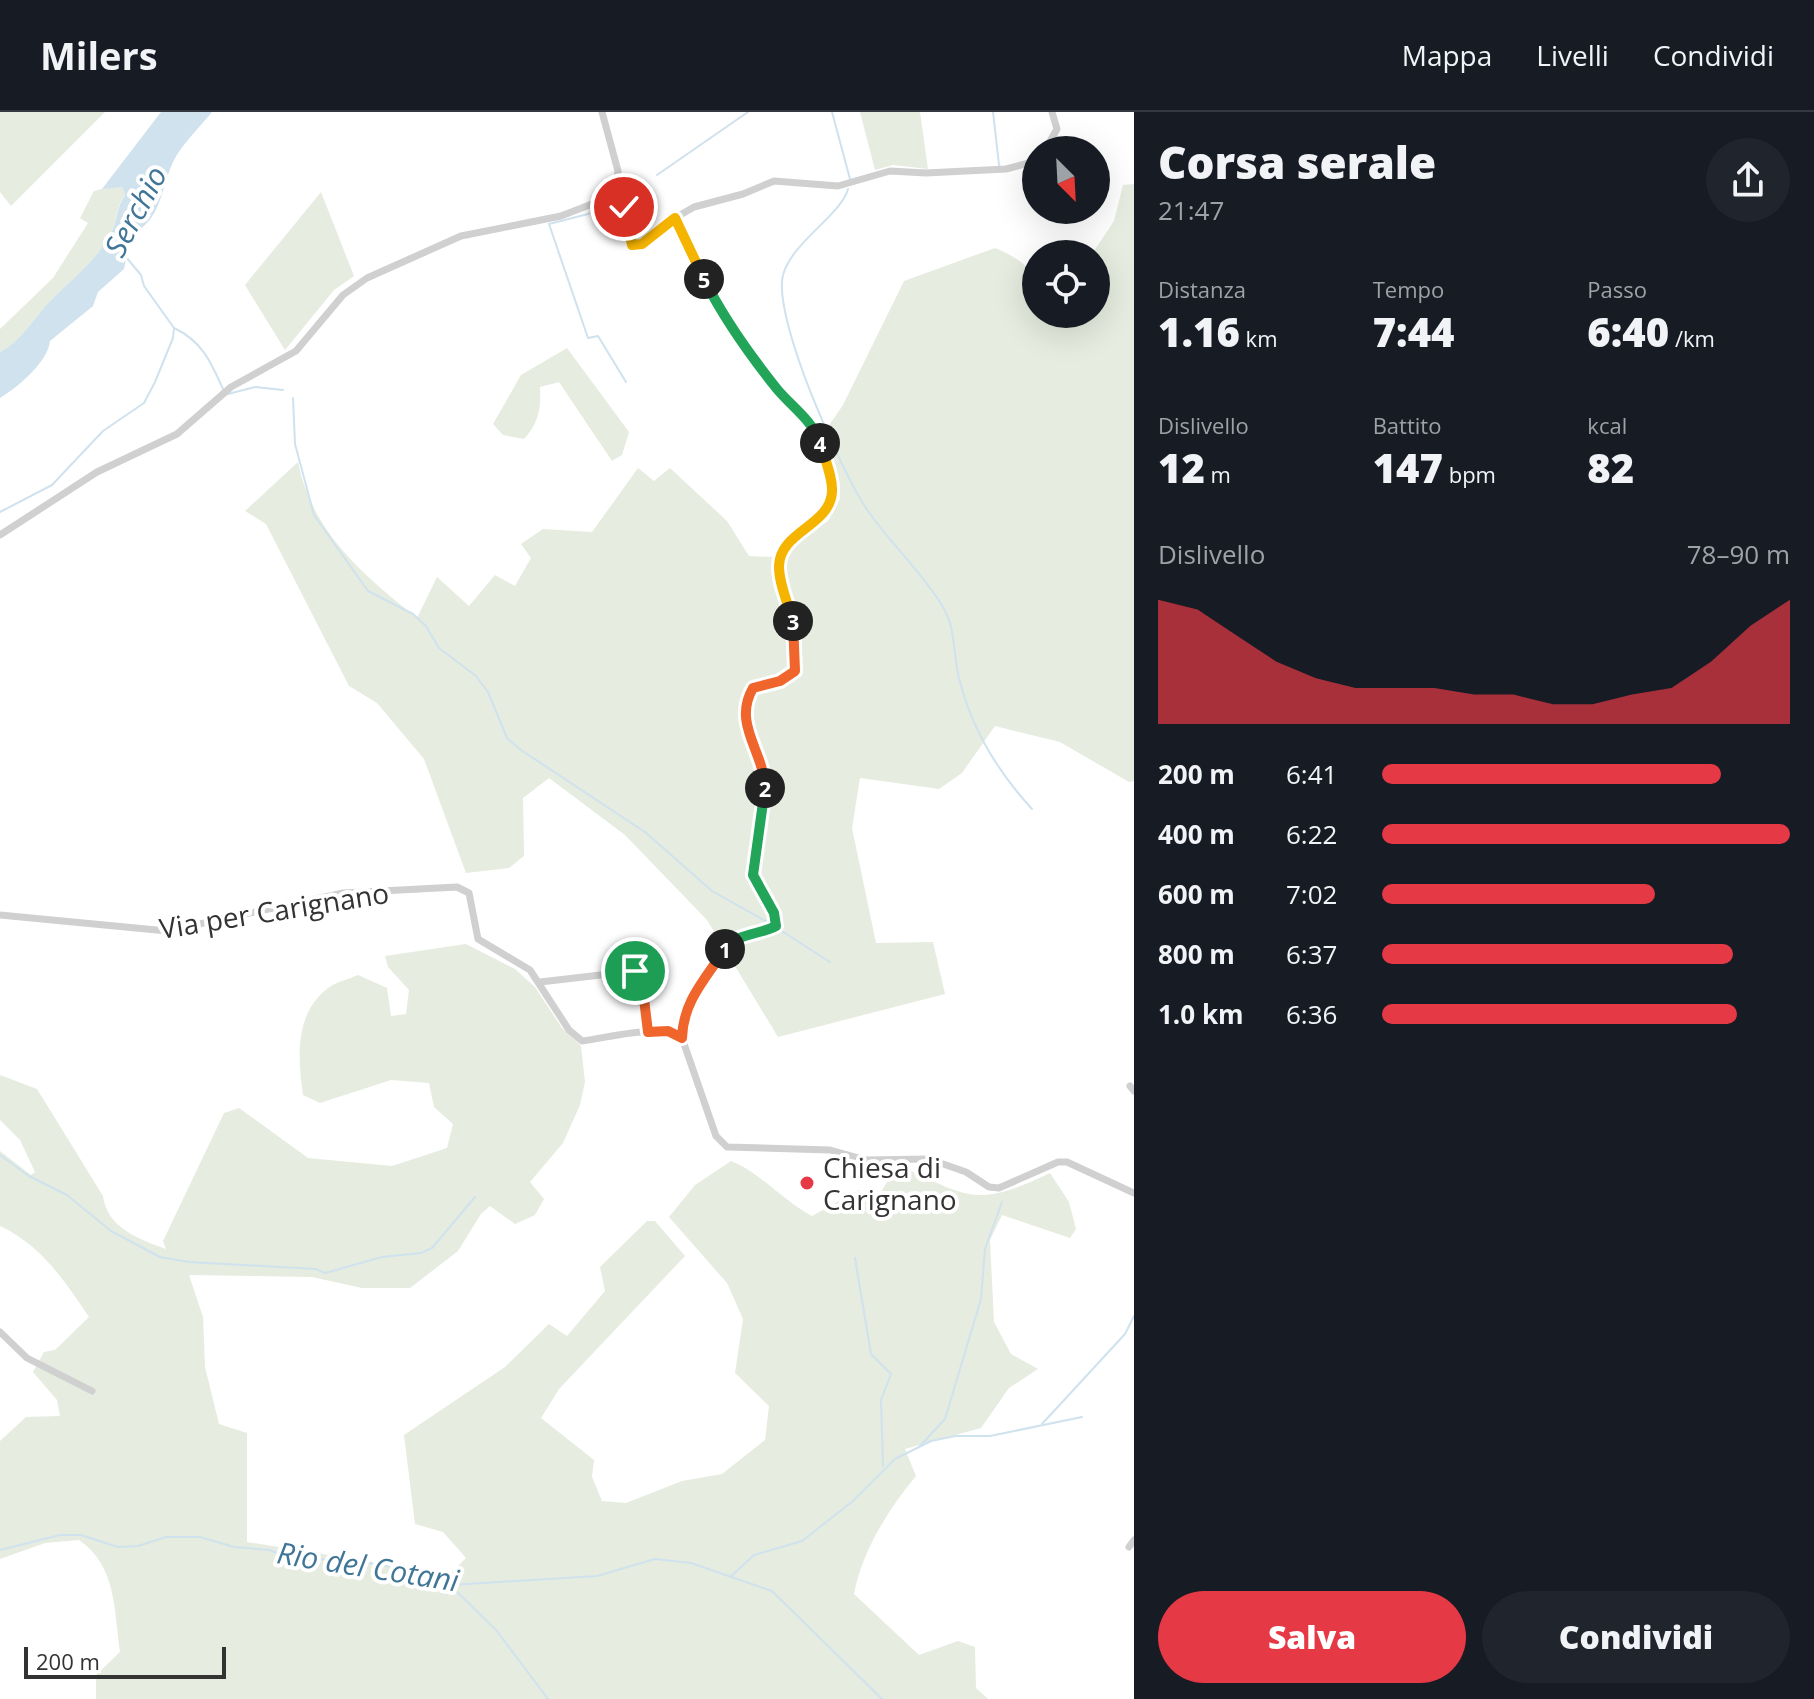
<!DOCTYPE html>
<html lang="it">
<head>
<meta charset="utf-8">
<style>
	:root { --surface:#171b24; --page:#20242c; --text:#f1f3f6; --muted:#9ea1a6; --line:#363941; --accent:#e63946 }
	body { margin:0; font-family:"Open Sans",sans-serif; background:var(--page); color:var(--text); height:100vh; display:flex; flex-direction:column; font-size:30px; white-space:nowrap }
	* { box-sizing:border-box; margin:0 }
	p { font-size:26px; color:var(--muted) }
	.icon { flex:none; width:44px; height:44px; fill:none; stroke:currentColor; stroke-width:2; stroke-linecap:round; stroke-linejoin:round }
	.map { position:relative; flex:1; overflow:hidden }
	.sheet { display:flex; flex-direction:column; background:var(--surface); width:680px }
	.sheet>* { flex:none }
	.needle { width:52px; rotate:156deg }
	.fabs { position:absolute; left:1022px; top:24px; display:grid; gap:16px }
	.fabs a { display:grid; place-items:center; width:88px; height:88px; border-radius:50%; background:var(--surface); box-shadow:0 8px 32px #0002; font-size:40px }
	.scale { position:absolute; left:24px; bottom:20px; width:202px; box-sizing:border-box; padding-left:8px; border:4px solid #333; border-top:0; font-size:22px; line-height:28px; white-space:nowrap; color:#333; -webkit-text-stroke:6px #fff; paint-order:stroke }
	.pin { position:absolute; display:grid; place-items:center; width:68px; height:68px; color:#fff; margin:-34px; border:4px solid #fff; border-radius:50%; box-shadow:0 2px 8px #0007 }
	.km { position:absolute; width:40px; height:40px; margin:-20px; border-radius:50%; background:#222; color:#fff; font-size:22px; line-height:40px; text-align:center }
	.round { display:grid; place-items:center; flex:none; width:84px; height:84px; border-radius:42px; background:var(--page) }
	.overview { display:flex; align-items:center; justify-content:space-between; height:136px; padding:0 24px }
	h1 { font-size:44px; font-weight:800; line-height:60px }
	.figures { display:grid; grid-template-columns:repeat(3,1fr); gap:12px; height:136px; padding:8px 24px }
	.figures div { display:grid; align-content:center }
	.figures b { font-size:40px; font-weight:800 }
	.figures small { font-size:22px; font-weight:400 }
	.figures p { font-size:22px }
	.chart { height:224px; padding:16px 24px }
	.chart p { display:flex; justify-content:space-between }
	.chart svg { width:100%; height:144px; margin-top:8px; fill:var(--accent); opacity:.7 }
	.cta { display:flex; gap:16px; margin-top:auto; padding:16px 24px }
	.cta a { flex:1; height:92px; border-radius:48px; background:var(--accent); color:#fff; font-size:32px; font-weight:800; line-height:92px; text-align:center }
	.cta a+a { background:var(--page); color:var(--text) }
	ul { padding:0 24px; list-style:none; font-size:26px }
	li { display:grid; grid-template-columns:128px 96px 1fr; align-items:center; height:60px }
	li i { height:20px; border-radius:10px; background:var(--accent) }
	header { display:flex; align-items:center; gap:48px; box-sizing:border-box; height:112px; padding:0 40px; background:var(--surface); border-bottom:2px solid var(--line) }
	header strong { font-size:38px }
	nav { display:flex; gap:44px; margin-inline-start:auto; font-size:28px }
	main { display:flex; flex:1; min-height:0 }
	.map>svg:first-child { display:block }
</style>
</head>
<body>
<header>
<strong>Milers</strong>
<nav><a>Mappa</a><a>Livelli</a><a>Condividi</a></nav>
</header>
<main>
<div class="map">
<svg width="1134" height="1587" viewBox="0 0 1134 1587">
	<rect width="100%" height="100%" fill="#fff"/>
	<g fill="#e6ecdf">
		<polygon points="0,0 105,0 11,94 0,80"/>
		<polygon points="860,0 920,0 928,57 893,53 875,58"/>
		<path d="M1134 72V669L1129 670 1060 630 995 614 962 661 939 677 860 666 852 716 876 831 933 830 945 882 778 925 707 808 625 723 549 666 523 686 524 744 509 756 466 761 424 647 377 591 349 574 266 412 245 399 298 350C312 420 363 463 417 506L437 465 469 494 495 463 515 474 531 446 521 432 543 417 592 420 638 356 654 369 670 356 727 409 749 444 772 445 828 409 840 387 823 322 843 293 904 169 995 136C1033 152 1036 163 1036 202H1096V142H1092L1114 109 1123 73Z"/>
		<path d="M117 73 122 75 125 83C115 95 118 110 110 123 95 150 74 165 52 187 35 204 22 229 0 240V217L53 166 88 111 80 106 94 79Z"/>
		<polygon points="321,80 354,164 334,178 285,238 245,173"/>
		<path d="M567 236 629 320 622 343 612 349 559 270 540 275C541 296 539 311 524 327L503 323 493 312 521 263Z"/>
		<path d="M466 832 515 857 535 875 562 916 581 934 585 970 580 993 563 1031 530 1070 544 1087 535 1103 515 1112 490 1094 481 1102 458 1139 410 1176H362L312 1165 189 1163 203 1205 205 1255 219 1312 247 1321V1430L422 1458 441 1471 466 1446 443 1420 415 1412 404 1323 505 1255 549 1212 567 1224 605 1179 600 1155 647 1109H655L685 1144 559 1277 541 1306 594 1348 592 1365 602 1389 626 1391 682 1369 722 1362 765 1328 769 1294 735 1261 743 1207 727 1171 669 1105 695 1073 731 1049C761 1061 783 1089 812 1104L859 1078 875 1089 898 1053C969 1085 975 1097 1050 1061L1069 1090 1076 1117 1070 1126 1002 1103 990 1128 994 1210 1011 1242 1038 1257 1009 1276 981 1316 905 1337 916 1364C888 1398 862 1439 854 1482L919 1543 958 1529 975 1535 976 1576 988 1587H96V1563L120 1540C114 1499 117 1454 79 1428L45 1431 0 1447V1329L26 1305 60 1304 57 1288 33 1260 44 1240 55 1238 89 1205C64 1168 41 1133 0 1114V1039L31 1063 35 1060 20 1028 0 1008V963L37 977 103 1084C107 1116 139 1127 166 1137L163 1129 224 1001 239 996 308 1046 392 1054 447 1036 453 1012 434 995 429 971 391 968 320 991 303 983C298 946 294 902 328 876 336 870 349 867 358 863L387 876 391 904 406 902 409 878 388 855 385 844Z"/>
	</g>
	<path fill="#cfe2ee" d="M161 0H212C200 15 181 33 173 50 160 79 162 107 131 123L124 157 98 180 93 194 50 229C48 250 18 275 0 286V240C22 229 35 204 52 187 74 165 95 150 110 123 118 110 116 95 125 83L122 75 102 77Z"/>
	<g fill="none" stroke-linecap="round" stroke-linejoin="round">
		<g stroke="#cfe2ee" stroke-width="2">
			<polyline points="832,0 850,67"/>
			<polyline points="993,0 999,53"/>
			<polyline points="657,63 748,0"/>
			<path d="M848 77C841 103 792 130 783 163 772 205 842 362 868 399 891 432 923 461 943 495 956 517 953 542 959 566 971 615 998 660 1032 697"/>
			<polyline points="617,88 588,102 549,112 588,226 598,224 626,270"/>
			<path d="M174 216C202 229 211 250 223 277"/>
			<polyline points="228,282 255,275 283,278"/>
			<polyline points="293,286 295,332 314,403 368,479 413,502 426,514 439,536 476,564 488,580 507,626 521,638 645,720 712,779 769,811"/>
			<polyline points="0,400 52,373 103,319 144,291 155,270 173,226 174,216 144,174 141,163 126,145"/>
			<polyline points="777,816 830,850"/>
			<polyline points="0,1043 29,1064 67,1083 111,1119 160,1145 189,1150 316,1157 325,1161 382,1145 421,1141 432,1136 475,1085"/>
			<polyline points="855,1146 871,1242 891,1262 881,1288 883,1354"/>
			<polyline points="1042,1312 1125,1222 1134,1204"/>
			<polyline points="920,1334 945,1307 981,1187 985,1137 1002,1090"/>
			<polyline points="0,1438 60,1423 81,1423 118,1435 138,1434 166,1425 200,1425 234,1435 270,1438 291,1448 343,1447 399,1456 451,1473 597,1464 655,1447 691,1451 772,1479 882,1587"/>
			<polyline points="730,1465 754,1443 802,1429 853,1389 895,1347 931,1329 955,1324 990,1324 1082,1305"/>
			<polyline points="451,1474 496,1518 548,1587"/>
		</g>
		<g stroke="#d0d0d0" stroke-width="7">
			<polyline points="1045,38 1057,17 1052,0"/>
			<path d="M616 78 624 95 632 133 642 132 675 106 735 222 779 280 817 321 828 358 833 380 824 401 790 427 779 450 782 474 794 511 795 559 780 569 753 576 744 602 766 673 753 763 774 801 776 814 764 821 733 827C710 855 683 888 682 926"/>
			<polyline points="675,106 694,95 743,82 774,69 838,74 890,59 926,61 1006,57 1036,49"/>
			<polyline points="0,423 97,360 177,322 231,275 296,239 343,183 367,166 461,124 561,104 610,85 616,78 618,59 602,0"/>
			<path d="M0 803 167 819 343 781 457 775 469 781 478 827 530 858 569 918 582 929C614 925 653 912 682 926L716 1024 727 1035 830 1038 866 1048 929 1047 966 1060 989 1075 999 1076 1058 1050H1067L1134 1081"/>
			<polyline points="540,870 635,859 641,862 648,920"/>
			<polyline points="1130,974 1134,979"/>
			<polyline points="0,1220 27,1246 92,1279"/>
			<polyline points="1129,1435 1134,1428"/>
		</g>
	</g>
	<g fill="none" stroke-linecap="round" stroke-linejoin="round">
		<g stroke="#fff" stroke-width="16">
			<path id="split-1" d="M635 859 641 862 648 920 668 919 682 926C683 889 706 866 725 837"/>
		</g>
		<g stroke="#fff" stroke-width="16">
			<path id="split-2" d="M725 837C737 821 759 823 776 814L774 801 753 763 765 676"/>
		</g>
		<g stroke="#fff" stroke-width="16">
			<path id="split-3" d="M765 676C764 639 732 612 753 576L780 569 795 559 793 509"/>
		</g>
		<g stroke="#fff" stroke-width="16">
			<path id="split-4" d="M793 509C788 491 779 473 779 454 780 419 830 414 832 380 833 365 824 345 820 331"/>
		</g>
		<g stroke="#fff" stroke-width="16">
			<path id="split-5" d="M704 167C724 207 749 242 777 277 791 294 814 310 820 331"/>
		</g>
		<g stroke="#fff" stroke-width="16">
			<polyline id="split-6" points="624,95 632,133 642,132 675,106 704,167"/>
		</g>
		<use href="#split-1" stroke="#f0652b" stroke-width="10"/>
		<use href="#split-2" stroke="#22a559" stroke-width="10"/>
		<use href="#split-3" stroke="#f0652b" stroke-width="10"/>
		<use href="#split-4" stroke="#f5b400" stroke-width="10"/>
		<use href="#split-5" stroke="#22a559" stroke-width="10"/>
		<use href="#split-6" stroke="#f5b400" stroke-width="10"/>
	</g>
	<circle fill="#e63946" stroke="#fff" stroke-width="3" cx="807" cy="1071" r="8"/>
	<g text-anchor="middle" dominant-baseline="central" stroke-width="8" stroke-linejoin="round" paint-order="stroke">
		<g font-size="28" fill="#333" stroke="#fff">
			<text transform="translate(274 798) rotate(-9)">Via per Carignano</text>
		</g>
		<g font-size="28" fill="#333" stroke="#fff" text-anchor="start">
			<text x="823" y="1055">Chiesa di<tspan x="823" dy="32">Carignano</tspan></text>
		</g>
		<g font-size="30" font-style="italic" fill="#3f7597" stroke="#fff">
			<text transform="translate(135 99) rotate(-62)">Serchio</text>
			<text transform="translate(368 1454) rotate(9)">Rio del Cotani</text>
		</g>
	</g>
</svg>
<div class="fabs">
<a><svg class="needle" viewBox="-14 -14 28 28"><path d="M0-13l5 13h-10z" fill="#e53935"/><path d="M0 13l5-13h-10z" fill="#9ea1a6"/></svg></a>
<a><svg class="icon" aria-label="locate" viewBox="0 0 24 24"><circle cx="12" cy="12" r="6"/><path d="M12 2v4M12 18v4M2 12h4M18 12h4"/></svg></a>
</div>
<div class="scale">200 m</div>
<div class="pin" style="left:635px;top:859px;background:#1e9e55"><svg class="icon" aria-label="arrive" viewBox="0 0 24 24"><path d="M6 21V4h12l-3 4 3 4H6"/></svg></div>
<div class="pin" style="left:624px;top:95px;background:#d93025"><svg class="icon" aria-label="check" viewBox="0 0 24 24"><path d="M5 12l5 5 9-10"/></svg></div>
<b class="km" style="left:725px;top:837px">1</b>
<b class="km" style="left:765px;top:676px">2</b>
<b class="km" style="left:793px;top:509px">3</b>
<b class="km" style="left:820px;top:331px">4</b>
<b class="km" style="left:704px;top:167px">5</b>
</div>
<section class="sheet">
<div class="overview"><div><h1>Corsa serale</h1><p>21:47</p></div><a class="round"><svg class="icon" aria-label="share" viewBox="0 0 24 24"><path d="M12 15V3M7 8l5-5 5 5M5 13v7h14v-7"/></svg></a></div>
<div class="figures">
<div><p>Distanza</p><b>1.16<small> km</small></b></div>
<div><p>Tempo</p><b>7:44</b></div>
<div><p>Passo</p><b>6:40<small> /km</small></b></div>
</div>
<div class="figures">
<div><p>Dislivello</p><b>12<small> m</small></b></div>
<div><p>Battito</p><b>147<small> bpm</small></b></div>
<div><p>kcal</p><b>82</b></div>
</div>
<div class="chart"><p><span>Dislivello</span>78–90 m</p>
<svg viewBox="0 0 160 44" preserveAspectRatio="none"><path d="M0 44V6L10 9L20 17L30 25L40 30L50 33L60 33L70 33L80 35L90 35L100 38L110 38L120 35L130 33L140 25L150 14L160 6V44z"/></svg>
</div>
<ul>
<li><b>200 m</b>6:41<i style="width:83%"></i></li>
<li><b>400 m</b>6:22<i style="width:100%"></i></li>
<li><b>600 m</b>7:02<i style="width:67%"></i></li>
<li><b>800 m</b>6:37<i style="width:86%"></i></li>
<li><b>1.0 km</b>6:36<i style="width:87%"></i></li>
</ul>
<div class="cta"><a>Salva</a><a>Condividi</a></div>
</section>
</main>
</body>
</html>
